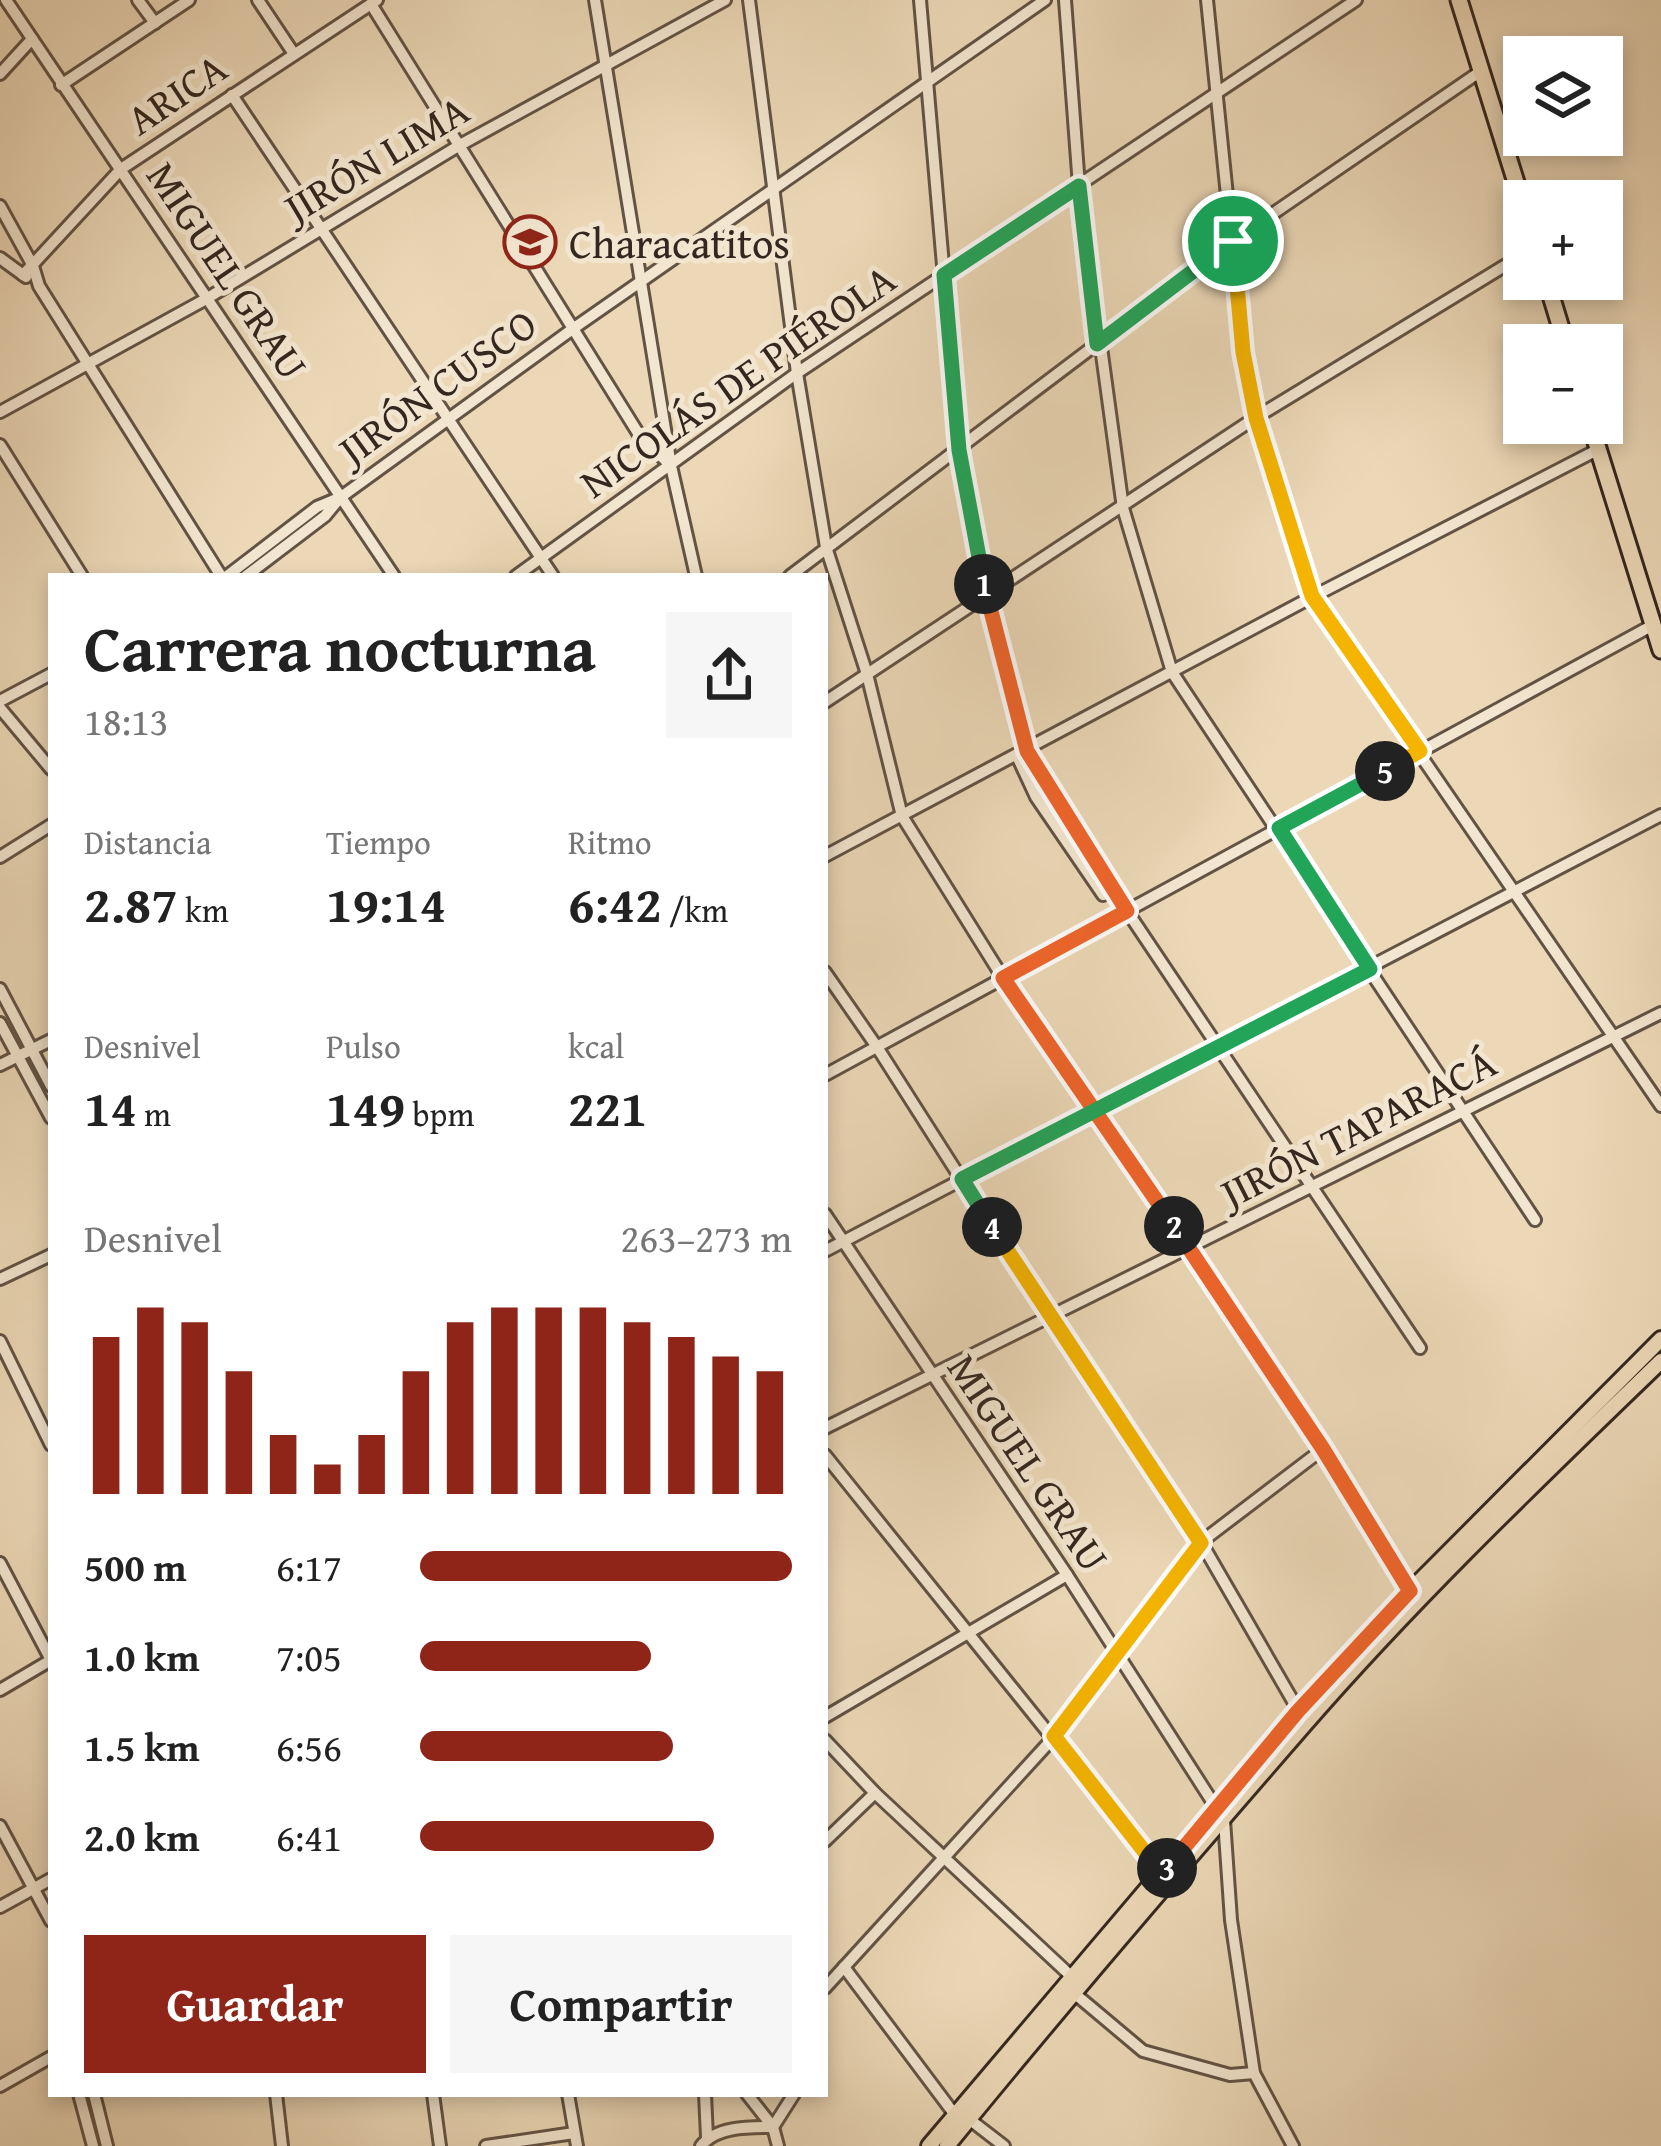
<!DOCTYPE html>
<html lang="es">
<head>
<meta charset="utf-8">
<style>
	:root { --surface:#fff; --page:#f6f6f6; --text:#222; --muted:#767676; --accent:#8f2418 }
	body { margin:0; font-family:"Gentium Book Plus",serif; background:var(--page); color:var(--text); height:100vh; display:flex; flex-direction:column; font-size:45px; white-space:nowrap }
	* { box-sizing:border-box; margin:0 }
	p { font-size:39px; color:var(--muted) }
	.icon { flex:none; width:66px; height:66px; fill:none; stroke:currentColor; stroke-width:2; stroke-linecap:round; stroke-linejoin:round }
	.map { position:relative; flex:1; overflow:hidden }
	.sheet { position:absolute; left:48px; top:573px; width:780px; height:1524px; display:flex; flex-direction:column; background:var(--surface); border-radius:0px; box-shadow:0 6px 18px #0003 }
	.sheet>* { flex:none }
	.fabs { position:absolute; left:1503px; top:36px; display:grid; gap:24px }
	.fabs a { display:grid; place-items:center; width:120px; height:120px; border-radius:0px; background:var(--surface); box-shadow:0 6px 18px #0003; font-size:60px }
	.pin { position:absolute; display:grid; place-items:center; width:102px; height:102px; color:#fff; margin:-51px; border:6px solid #fff; border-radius:50%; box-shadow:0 3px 12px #0007 }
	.km { position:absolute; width:60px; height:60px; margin:-30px; border-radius:50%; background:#222; color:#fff; font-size:33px; line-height:60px; text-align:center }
	.round { display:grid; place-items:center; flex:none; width:126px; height:126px; border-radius:0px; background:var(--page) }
	.overview { display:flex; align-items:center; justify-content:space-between; height:204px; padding:0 36px }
	h1 { font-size:66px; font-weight:800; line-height:90px }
	.metrics { display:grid; grid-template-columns:repeat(3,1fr); gap:18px; height:204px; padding:12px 36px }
	.metrics div { display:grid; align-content:center }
	.metrics b { font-size:51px; font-weight:800 }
	.metrics small { font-size:33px; font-weight:400 }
	.metrics p { font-size:33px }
	.chart { height:336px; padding:24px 36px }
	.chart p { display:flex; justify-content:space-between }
	.chart svg { width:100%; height:216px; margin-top:12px; stroke:var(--accent); stroke-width:6 }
	.primary-button { display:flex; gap:24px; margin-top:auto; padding:24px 36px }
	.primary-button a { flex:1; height:138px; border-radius:0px; background:var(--accent); color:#fff; font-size:48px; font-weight:800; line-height:138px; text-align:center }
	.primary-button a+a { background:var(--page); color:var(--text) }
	ul { padding:0 36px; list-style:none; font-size:39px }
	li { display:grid; grid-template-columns:192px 144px 1fr; align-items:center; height:90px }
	li i { height:30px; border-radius:15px; background:var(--accent) }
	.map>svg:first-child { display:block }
</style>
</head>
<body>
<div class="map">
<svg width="1661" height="2146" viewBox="0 0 1661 2146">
	<rect width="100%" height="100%" fill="#ecd8b7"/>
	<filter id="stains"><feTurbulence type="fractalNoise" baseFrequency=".00167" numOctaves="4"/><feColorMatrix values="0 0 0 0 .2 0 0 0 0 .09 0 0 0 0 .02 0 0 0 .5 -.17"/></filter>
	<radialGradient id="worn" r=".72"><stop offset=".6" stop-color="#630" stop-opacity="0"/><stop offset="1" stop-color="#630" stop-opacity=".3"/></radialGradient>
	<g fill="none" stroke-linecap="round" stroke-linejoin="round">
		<g stroke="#625345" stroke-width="16">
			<g id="minor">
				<polyline points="6,0 394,576"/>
				<polyline points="138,0 155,23"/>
				<polyline points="258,0 294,54"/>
				<polyline points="595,0 671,466 696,576"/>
				<polyline points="749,0 797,373 826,547 867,674 902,816 1003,978 1323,1449 1413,1596"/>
				<polyline points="920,0 959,450 987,596 1027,751 1127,911 1420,1348"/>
				<polyline points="1065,0 1079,186 1123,508 1172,672 1535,1220"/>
				<polyline points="1207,0 1243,352 1255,418 1312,597 1661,1106"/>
				<polyline points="371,4 638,433 671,466"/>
				<polyline points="0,74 32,39"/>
				<polyline points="61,85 189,0"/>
				<polyline points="232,95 553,576"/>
				<polyline points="0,206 33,266 39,286 221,576"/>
				<polyline points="0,258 26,277"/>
				<polyline points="23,275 121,169 377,0"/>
				<polyline points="0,412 206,299 460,145 725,0"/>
				<polyline points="0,445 82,576"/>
				<polyline points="227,576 317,507 341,497 574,328 1045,0"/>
				<polyline points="246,576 325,516 339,499"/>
				<polyline points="516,576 797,373 1356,0"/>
				<polyline points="790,576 1233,241 1481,71"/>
				<polyline points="0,701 51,674"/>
				<polyline points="825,702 1255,418 1524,254"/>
				<polyline points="0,708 51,769"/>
				<polyline points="1017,756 1036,797 1103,895"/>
				<polyline points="825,856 1312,597 1599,449"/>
				<polyline points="0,857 51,825"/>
				<polyline points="825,972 877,1047 1049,1317 1201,1542 1301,1715"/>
				<polyline points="0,989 51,1086"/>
				<polyline points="0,1023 51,1118"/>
				<polyline points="0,1065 51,1040"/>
				<polyline points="825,1075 1653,625"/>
				<polyline points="825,1214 1067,1575 1224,1820 1231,1920 1254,2073 1293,2146"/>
				<polyline points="825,1251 1661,815"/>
				<polyline points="0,1279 51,1255"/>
				<polyline points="0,1341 51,1445"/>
				<polyline points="825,1428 1661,1013"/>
				<polyline points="825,1455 1165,1878"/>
				<polyline points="0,1563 51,1660"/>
				<polyline points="0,1690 51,1660"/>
				<polyline points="825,1717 1067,1575"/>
				<polyline points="825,1740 875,1793 1072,1977"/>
				<polyline points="0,1826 51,1921"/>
				<polyline points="825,1841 875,1793"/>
				<polyline points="0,1907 51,1879"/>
				<polyline points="844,1967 955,2115 969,2119 1004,2146"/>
				<polyline points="825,1988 1054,1737 1201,1542 1323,1449"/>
				<polyline points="1068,1988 1143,2051 1230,2075 1254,2073"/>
				<polyline points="0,2086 51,2057"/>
				<polyline points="79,2094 93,2146"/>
				<polyline points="94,2094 107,2146"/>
				<polyline points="276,2094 282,2146"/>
				<polyline points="433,2094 440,2146"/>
				<polyline points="568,2094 577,2146"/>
				<polyline points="705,2094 707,2137"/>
				<polyline points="747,2094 773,2127 778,2146"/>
				<polyline points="773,2127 794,2094"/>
				<polyline points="486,2146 574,2133"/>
				<path d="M701 2146C716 2126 750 2127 773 2127"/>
			</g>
		</g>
		<g stroke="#34271f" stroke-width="20">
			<g id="major">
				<polyline points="929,2146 1298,1711 1410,1591 1661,1339"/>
				<path d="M947 2146C1063 2003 1184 1863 1305 1724 1416 1596 1540 1478 1661 1361"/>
			</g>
		</g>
		<g stroke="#34271f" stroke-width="21">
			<g id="highway">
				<polyline points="1459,0 1524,208"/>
				<polyline points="1546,279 1566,345"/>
				<polyline points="1590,423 1661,650"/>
			</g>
		</g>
		<use href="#minor" stroke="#f3e6d0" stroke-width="10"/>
		<use href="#major" stroke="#ecd8b7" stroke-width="14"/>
		<use href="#highway" stroke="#ecd8b7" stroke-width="15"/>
	</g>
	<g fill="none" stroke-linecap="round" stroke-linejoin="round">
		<g stroke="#fff" stroke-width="24">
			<polyline id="split-1" points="984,584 959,450 944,275 1079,186 1097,344 1233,241"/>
		</g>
		<g stroke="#fff" stroke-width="24">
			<polyline id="split-2" points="984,584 1027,751 1127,911 1003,978 1174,1226"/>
		</g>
		<g stroke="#fff" stroke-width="24">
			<polyline id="split-3" points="1167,1868 1298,1711 1410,1591 1323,1449 1174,1226"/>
		</g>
		<g stroke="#fff" stroke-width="24">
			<polyline id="split-4" points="992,1227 1201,1543 1054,1736 1162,1874 1167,1868"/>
		</g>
		<g stroke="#fff" stroke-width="24">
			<polyline id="split-5" points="992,1227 962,1179 1370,969 1279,828 1385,771"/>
		</g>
		<g stroke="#fff" stroke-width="24">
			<polyline id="split-6" points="1233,241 1243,352 1256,418 1312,596 1420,751 1385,771"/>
		</g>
		<use href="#split-1" stroke="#22a559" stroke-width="15"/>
		<use href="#split-2" stroke="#f0652b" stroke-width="15"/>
		<use href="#split-3" stroke="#f0652b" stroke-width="15"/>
		<use href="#split-4" stroke="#f5b400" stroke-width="15"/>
		<use href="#split-5" stroke="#22a559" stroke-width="15"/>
		<use href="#split-6" stroke="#f5b400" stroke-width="15"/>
	</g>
	<defs>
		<g id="university-ring" transform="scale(2.7)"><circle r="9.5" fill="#f3e6d0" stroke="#8f2418" stroke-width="1.5"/><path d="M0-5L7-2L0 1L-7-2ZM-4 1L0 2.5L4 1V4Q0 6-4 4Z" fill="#8f2418"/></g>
	</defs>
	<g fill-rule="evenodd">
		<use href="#university-ring" x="530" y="242"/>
	</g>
	<g text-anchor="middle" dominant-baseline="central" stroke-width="10" stroke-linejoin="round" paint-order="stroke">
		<g font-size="42" fill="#34271f" stroke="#f3e6d0">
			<text transform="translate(176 93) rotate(-34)">ARICA</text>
			<text transform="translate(376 158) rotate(-31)">JIRÓN LIMA</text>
			<text transform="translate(228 270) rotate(56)">MIGUEL GRAU</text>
			<text transform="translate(737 380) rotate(-35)">NICOLÁS DE PIÉROLA</text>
			<text transform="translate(437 386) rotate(-36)">JIRÓN CUSCO</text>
			<text transform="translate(1358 1127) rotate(-27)">JIRÓN TAPARACÁ</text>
			<text transform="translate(1029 1462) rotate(56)">MIGUEL GRAU</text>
		</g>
		<g font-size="42" fill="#34271f" stroke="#f3e6d0" text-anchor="start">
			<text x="569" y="242">Characatitos</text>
		</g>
	</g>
	<rect width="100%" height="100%" filter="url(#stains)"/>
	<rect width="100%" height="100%" fill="url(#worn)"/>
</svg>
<div class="fabs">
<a><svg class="icon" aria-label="layers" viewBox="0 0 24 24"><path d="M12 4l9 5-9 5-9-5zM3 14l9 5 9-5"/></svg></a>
<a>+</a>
<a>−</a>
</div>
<div class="pin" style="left:1233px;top:241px;background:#1e9e55"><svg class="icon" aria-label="arrive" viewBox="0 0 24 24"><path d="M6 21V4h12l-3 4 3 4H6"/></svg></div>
<b class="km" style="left:984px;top:584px">1</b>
<b class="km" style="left:1174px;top:1226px">2</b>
<b class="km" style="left:1167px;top:1868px">3</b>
<b class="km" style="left:992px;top:1227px">4</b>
<b class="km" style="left:1385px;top:771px">5</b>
<section class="sheet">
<div class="overview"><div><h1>Carrera nocturna</h1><p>18:13</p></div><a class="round"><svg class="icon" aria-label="share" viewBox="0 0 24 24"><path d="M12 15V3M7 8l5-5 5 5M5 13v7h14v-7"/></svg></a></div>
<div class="metrics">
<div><p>Distancia</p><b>2.87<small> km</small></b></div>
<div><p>Tiempo</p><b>19:14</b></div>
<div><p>Ritmo</p><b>6:42<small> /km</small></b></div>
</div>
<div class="metrics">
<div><p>Desnivel</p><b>14<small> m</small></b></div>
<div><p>Pulso</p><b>149<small> bpm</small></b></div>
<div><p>kcal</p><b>221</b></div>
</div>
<div class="chart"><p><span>Desnivel</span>263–273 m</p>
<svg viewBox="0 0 160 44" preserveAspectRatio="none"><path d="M5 44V12M15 44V6M25 44V9M35 44V19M45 44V32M55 44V38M65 44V32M75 44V19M85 44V9M95 44V6M105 44V6M115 44V6M125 44V9M135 44V12M145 44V16M155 44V19"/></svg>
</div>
<ul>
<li><b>500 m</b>6:17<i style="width:100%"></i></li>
<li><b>1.0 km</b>7:05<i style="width:62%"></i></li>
<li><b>1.5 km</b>6:56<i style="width:68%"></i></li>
<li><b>2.0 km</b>6:41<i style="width:79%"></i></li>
</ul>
<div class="primary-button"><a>Guardar</a><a>Compartir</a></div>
</section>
</div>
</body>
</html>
